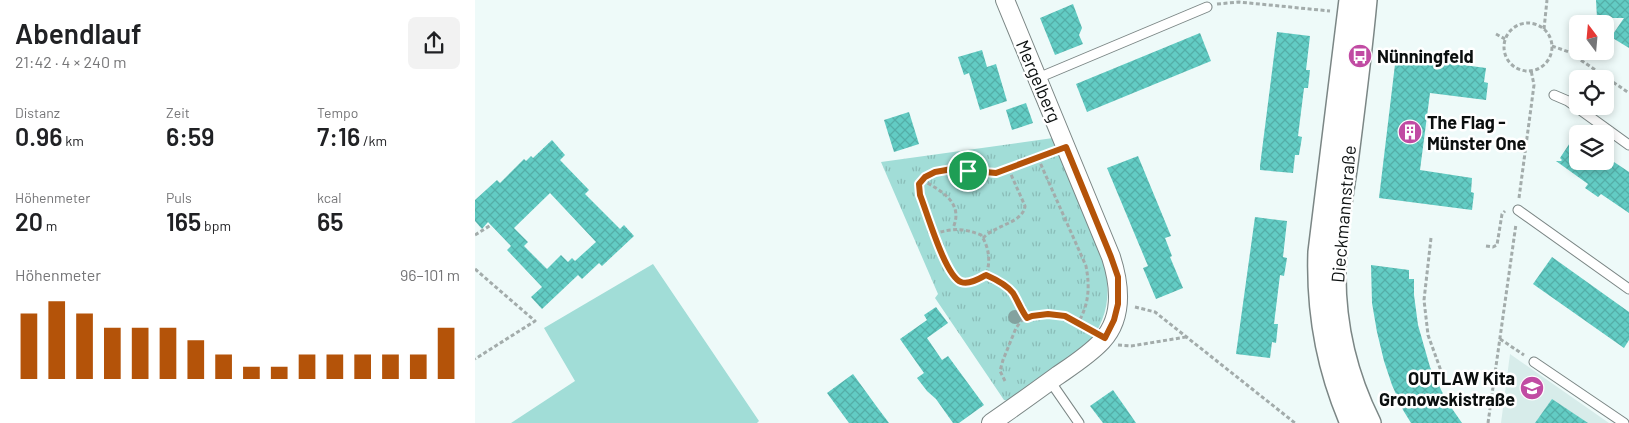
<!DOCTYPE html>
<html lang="de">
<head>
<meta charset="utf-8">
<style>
	:root { --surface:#fff; --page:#f2f2f2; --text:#202124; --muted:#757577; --accent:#b45309 }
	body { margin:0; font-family:Barlow,sans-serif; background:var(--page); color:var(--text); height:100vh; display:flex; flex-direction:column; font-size:19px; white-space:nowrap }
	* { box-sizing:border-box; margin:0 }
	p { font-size:16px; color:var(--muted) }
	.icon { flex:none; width:28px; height:28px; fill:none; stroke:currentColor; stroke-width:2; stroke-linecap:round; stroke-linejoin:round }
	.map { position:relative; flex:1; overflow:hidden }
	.panel { display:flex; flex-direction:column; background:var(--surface); width:475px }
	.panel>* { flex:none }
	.needle { width:32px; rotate:344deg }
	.tools { position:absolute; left:1094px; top:15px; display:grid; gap:10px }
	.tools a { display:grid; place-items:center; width:45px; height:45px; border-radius:8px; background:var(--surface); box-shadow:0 2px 8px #0003; font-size:25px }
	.pin { position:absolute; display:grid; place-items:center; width:42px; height:42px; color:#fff; margin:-21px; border:2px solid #fff; border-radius:50%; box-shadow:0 1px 5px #0007 }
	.round { display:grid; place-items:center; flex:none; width:52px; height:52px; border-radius:8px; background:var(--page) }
	.overview { display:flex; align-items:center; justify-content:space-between; height:85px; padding:0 15px }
	h1 { font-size:28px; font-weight:600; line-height:38px }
	.metrics { display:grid; grid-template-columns:repeat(3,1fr); gap:8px; height:85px; padding:5px 15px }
	.metrics div { display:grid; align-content:center }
	.metrics b { font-size:25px; font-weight:600 }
	.metrics small { font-size:14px; font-weight:400 }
	.metrics p { font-size:14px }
	.chart { height:140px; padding:10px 15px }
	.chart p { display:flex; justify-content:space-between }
	.chart svg { width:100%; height:90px; margin-top:5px; stroke:var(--accent); stroke-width:6 }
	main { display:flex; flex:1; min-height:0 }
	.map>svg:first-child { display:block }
</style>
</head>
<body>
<main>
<section class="panel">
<div class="overview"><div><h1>Abendlauf</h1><p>21:42 · 4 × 240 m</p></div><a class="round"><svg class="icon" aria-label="share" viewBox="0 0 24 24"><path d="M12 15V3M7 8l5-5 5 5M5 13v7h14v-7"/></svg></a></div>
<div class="metrics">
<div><p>Distanz</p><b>0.96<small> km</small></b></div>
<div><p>Zeit</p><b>6:59</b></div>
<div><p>Tempo</p><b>7:16<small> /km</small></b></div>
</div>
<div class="metrics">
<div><p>Höhenmeter</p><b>20<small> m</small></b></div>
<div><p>Puls</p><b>165<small> bpm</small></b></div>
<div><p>kcal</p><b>65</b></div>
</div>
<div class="chart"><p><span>Höhenmeter</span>96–101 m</p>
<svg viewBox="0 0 160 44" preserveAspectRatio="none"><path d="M5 44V12M15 44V6M25 44V12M35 44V19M45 44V19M55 44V19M65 44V25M75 44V32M85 44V38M95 44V38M105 44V32M115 44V32M125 44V32M135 44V32M145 44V32M155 44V19"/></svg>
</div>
</section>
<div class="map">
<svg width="1154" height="423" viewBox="0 0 1154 423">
	<defs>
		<pattern id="park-tufts" width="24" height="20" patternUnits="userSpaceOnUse" patternTransform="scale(1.25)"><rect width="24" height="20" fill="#a1ddd7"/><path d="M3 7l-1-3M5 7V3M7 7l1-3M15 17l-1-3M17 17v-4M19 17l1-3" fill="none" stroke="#89bcb7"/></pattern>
		<pattern id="building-cross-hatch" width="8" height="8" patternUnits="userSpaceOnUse" patternTransform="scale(1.25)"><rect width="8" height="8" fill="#62ccc4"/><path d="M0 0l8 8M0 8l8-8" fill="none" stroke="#54aea7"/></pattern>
	</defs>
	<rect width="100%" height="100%" fill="#eefaf9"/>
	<polygon fill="#d7ecea" points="1035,354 1134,423 1026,423"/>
	<polygon fill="#a1ddd7" points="178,264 284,421 282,423 36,423 100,381 69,328"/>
	<path fill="url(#park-tufts)" d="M578 138 628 258C637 290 634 323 609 347 601 355 590 361 581 367 566 378 550 390 535 401L529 400 460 298 463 294 406 162Z"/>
	<g fill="url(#building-cross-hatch)" fill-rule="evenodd">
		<polygon points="1121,0 1154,0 1154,48 1136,37 1149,18 1122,18"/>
		<polygon points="598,4 607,28 604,35 608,44 580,55 565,18"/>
		<polygon points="802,32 835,36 831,70 835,70 833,88 829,88 823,136 827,137 824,155 820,155 818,173 785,170 785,166"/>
		<polygon points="725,33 736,61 612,112 601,84"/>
		<polygon points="507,50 512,67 521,64 532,101 505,110 494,73 489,75 483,57"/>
		<polygon points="921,56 1011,68 1009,82 1013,83 1011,100 955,93 945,170 997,178 996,192 999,193 997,210 904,198"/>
		<polygon points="551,103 558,123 537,130 531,110"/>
		<polygon points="434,112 444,144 419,152 409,120"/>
		<polygon points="1102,132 1102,161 1130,161 1130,156 1154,172 1154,213 1126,194 1123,197 1110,188 1113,184 1081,161 1086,161 1087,160 1085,158"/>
		<path d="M77 140 90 155 85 160 114 190 110 194 145 229 149 225 159 236 127 266 124 263 107 279 103 275 67 309 56 297 67 287 32 250 36 246 13 222 7 229 0 221V200L22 180 25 183 49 159 51 161 56 156 58 158ZM75 193 121 242 100 261 97 258 93 262 86 255 72 269 49 246 53 242 39 228Z"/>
		<polygon points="663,156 696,236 690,238 697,256 695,257 708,288 681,299 668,268 673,266 632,168"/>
		<polygon points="780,217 812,221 808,257 812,258 809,276 805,275 799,324 803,324 801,343 797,342 795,358 761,354"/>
		<polygon points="1077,257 1154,312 1154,340 1149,348 1058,284"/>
		<polygon points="896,265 934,270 934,279 939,279 939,295 943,325 955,367 971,400 987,423 936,423 928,410 917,385 909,361 902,332 897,303"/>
		<polygon points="461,307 473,323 452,338 467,360 473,356 509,405 484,423 478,423 461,399 452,391 442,378 449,373 425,339 452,320 449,315"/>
		<polygon points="378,374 402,407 414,423 374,423 352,393"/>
		<polygon points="638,390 650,407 661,423 628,423 615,406"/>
		<polygon points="1077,399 1113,423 1060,423"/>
	</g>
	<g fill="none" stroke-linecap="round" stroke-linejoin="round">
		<g stroke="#7b8685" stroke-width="11">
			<g id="service">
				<polyline points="563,78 732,7"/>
				<polyline points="1079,95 1093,101 1154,145"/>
				<polyline points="1043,210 1154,289"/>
				<polyline points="1059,362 1149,423"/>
				<polyline points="575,381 604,423"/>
			</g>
		</g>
		<g stroke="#7b8685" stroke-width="20">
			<path id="minor" d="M516 423C538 408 560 392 582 376 598 365 614 355 627 341 649 317 645 285 636 257L530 0"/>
		</g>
		<g stroke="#7b8685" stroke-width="24">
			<g id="tertiary">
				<path d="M875 0 844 252C842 312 852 368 876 423"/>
				<path d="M891 0C886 54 879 108 872 163 867 198 860 233 860 269 859 322 871 375 895 423"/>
			</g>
		</g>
		<g stroke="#a3acab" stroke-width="3" stroke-dasharray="4 2.5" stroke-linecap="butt">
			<polyline points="742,4 764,2 855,11"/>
			<circle cx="1053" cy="47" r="24"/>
			<polyline points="1069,29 1072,0"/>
			<polyline points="1021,34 1030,39"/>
			<polyline points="1077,46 1094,52 1154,93"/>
			<path d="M563 158 611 266C615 287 614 304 603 323"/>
			<path d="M447 180C467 191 489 203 478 228"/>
			<polyline points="1044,198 1059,85 1056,70"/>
			<path d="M459 234C477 228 489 228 506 235 514 247 516 261 511 275"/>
			<polyline points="0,235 16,225"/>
			<path d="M508 238C520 225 548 223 550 206L534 170"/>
			<polyline points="956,238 949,300 953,335 970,382"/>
			<polyline points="1011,246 1018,247 1022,245 1027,214 1030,211"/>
			<polyline points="0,269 60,321 0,359"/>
			<polyline points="660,307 680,312 820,423"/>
			<path d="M552 318C546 310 543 301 538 293 532 285 520 279 511 275 504 279 494 285 486 282 470 276 451 212 445 195 445 191 444 187 445 184 455 159 502 175 521 173 537 171 560 159 576 154"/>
			<polyline points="1025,339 1049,355"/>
			<polyline points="643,345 656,346 711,337"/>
			<polyline points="530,381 525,371 528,360 541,328 547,320 557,316 573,314 590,316 614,329"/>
			<polyline points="1013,423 1041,224"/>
		</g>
		<use href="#service" stroke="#fff" stroke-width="9"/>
		<use href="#minor" stroke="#fff" stroke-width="18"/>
		<use href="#tertiary" stroke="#fff" stroke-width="21"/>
	</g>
	<circle fill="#83a29f" cx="540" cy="317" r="7"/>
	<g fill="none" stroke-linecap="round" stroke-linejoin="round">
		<g stroke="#fff" stroke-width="10">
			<path id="route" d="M591 147 636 257 643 277V304L639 320 630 338 590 316 573 314 557 316 552 318C546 310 543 301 538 293 532 285 520 279 511 275 504 279 494 285 486 282 470 276 452 212 445 195L444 184 450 177 460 172 477 169 521 173Z"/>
		</g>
		<use href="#route" stroke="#b45309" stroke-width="6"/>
	</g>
	<defs>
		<g id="bus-disc" transform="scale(1.25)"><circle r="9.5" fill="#c14ba3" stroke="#fff"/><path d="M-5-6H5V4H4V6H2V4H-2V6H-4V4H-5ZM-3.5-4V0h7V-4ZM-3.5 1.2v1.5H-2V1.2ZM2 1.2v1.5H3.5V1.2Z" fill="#fff"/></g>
		<g id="building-disc" transform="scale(1.25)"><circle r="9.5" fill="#c14ba3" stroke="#fff"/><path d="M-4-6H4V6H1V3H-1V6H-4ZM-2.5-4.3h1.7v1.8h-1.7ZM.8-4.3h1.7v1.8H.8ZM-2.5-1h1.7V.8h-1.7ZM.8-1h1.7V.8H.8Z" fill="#fff"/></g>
		<g id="school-disc" transform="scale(1.25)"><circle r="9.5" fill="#c14ba3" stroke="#fff"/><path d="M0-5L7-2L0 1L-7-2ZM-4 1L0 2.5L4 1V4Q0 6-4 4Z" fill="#fff"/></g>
	</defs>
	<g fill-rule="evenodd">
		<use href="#bus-disc" x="885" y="56"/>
		<use href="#building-disc" x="935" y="132"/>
		<use href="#school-disc" x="1057" y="388"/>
	</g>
	<g text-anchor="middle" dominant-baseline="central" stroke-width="5" stroke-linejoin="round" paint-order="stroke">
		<g font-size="18" font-weight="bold" fill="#0b0f0f" stroke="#fff" text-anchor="start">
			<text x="902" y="56">Nünningfeld</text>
			<text x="952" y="122">The Flag -<tspan x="952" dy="21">Münster One</tspan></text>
			<text x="1040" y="378" text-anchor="end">OUTLAW Kita<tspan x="1040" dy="21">Gronowskistraße</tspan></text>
		</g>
		<g font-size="18" fill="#0b0f0f" stroke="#fff">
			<text transform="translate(564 81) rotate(67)">Mergelberg</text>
			<text transform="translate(868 214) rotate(-85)">Dieckmannstraße</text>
		</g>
	</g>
</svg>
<div class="tools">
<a><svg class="needle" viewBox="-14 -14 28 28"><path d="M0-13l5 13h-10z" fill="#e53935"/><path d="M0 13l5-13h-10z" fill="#757577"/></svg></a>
<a><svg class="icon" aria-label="locate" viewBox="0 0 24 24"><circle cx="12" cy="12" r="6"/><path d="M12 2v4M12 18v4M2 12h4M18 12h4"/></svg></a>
<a><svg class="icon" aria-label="layers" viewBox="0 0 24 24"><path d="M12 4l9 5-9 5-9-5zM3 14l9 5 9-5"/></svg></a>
</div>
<div class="pin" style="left:493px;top:171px;background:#1e9e55"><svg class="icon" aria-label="arrive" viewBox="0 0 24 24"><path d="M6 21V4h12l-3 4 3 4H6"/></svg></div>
</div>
</main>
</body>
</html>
